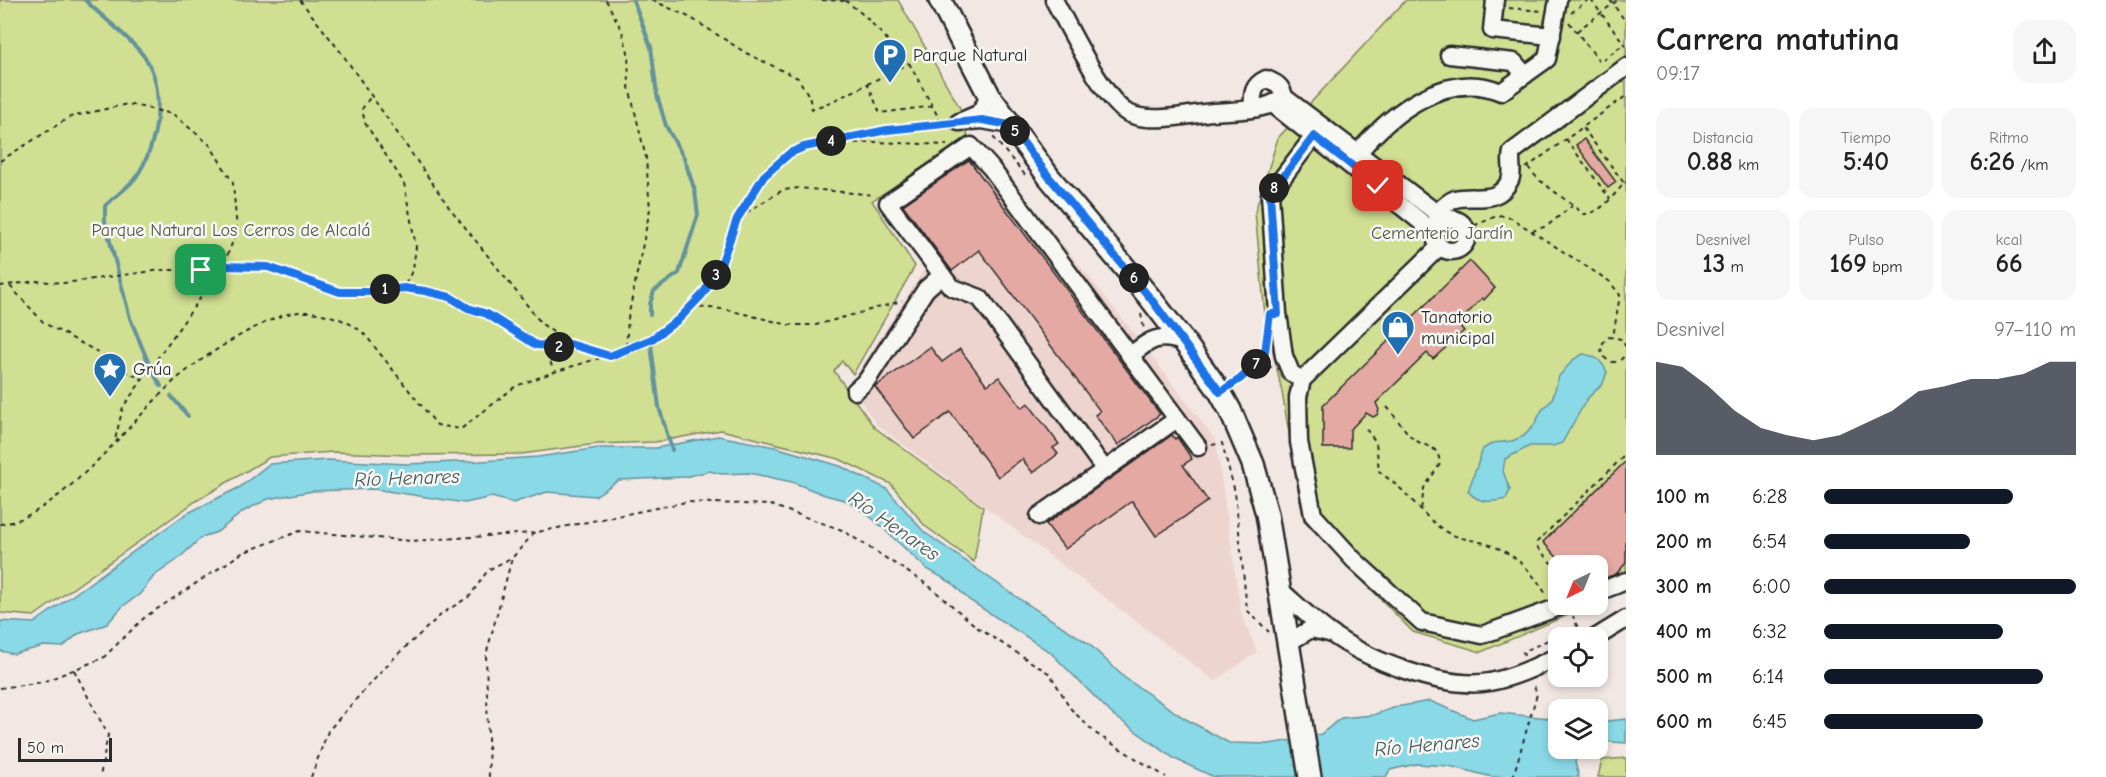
<!DOCTYPE html>
<html lang="es">
<head>
<meta charset="utf-8">
<style>
	:root { --surface:#fff; --page:#f6f6f6; --text:#222; --muted:#767676; --accent:#111827 }
	body { margin:0; font-family:"Comic Neue",sans-serif; background:var(--page); color:var(--text); height:100vh; display:flex; flex-direction:column; font-size:22px; white-space:nowrap }
	* { box-sizing:border-box; margin:0 }
	p { font-size:20px; color:var(--muted) }
	.icon { flex:none; width:33px; height:33px; fill:none; stroke:currentColor; stroke-width:2; stroke-linecap:round; stroke-linejoin:round }
	.map { position:relative; flex:1; overflow:hidden }
	.side { display:flex; flex-direction:column; background:var(--surface); width:480px }
	.side>* { flex:none }
	.needle { width:39px; rotate:223deg }
	.buttons { position:absolute; left:1548px; top:555px; display:grid; gap:12px }
	.buttons a { display:grid; place-items:center; width:60px; height:60px; border-radius:12px; background:var(--surface); box-shadow:0 3px 9px #0003; font-size:30px }
	.scale { position:absolute; left:18px; bottom:15px; width:94px; box-sizing:border-box; padding-left:6px; border:3px solid #2b2b2b; border-top:0; font-size:16px; line-height:21px; white-space:nowrap; color:#2b2b2b; -webkit-text-stroke:4px #f6f6f2; paint-order:stroke }
	.pin { position:absolute; display:grid; place-items:center; width:51px; height:51px; color:#fff; margin:-26px; border-radius:12px; box-shadow:0 3px 9px #0006 }
	.km { position:absolute; width:30px; height:30px; margin:-15px; border-radius:50%; background:#222; color:#fff; font-size:16px; line-height:30px; text-align:center }
	.round { display:grid; place-items:center; flex:none; width:63px; height:63px; border-radius:18px; background:var(--page) }
	.headline { display:flex; align-items:center; justify-content:space-between; height:102px; padding:0 30px }
	h1 { font-size:33px; font-weight:800; line-height:45px }
	.stats { display:grid; grid-template-columns:repeat(3,1fr); gap:9px; height:102px; padding:6px 30px }
	.stats div { display:grid; align-content:center; border-radius:15px; background:var(--page); text-align:center }
	.stats b { font-size:26px; font-weight:800 }
	.stats small { font-size:16px; font-weight:400 }
	.stats p { font-size:16px }
	.chart { height:168px; padding:12px 30px }
	.chart p { display:flex; justify-content:space-between }
	.chart svg { width:100%; height:108px; margin-top:6px; fill:var(--accent); opacity:.7 }
	ul { padding:0 30px; list-style:none; font-size:20px }
	li { display:grid; grid-template-columns:96px 72px 1fr; align-items:center; height:45px }
	li i { height:15px; border-radius:8px; background:var(--accent) }
	main { display:flex; flex:1; min-height:0 }
	.map>svg:first-child { display:block }
</style>
</head>
<body>
<main>
<div class="map">
<svg width="1626" height="777" viewBox="0 0 1626 777">
	<rect width="100%" height="100%" fill="#f2e7e2"/>
	<filter id="ink" filterUnits="userSpaceOnUse"><feTurbulence type="fractalNoise" baseFrequency=".0167" numOctaves="2"/><feDisplacementMap in="SourceGraphic" scale="12" xChannelSelector="R" yChannelSelector="G"/><feConvolveMatrix kernelMatrix="1 2 1 2 8 2 1 2 1" color-interpolation-filters="sRGB"/></filter>
	<g filter="url(#ink)">
		<polygon fill="#eed4cf" points="975,135 1137,337 1216,441 1241,613 1257,652 1215,681 876,424 850,385 924,269 880,201"/>
		<g fill="#d1df92" stroke="#7e855e" stroke-width="1.5">
			<polygon points="0,0 898,0 960,108 968,137 872,201 915,266 853,374 842,361 834,371 874,427 983,507 974,562 925,526 891,484 839,459 721,430 655,442 597,444 521,454 408,455 332,452 270,457 196,501 34,616 0,613"/>
			<polygon points="1406,0 1626,0 1626,590 1598,602 1598,566 1558,566 1558,604 1592,605 1481,652 1413,632 1304,521 1282,392 1265,315 1255,212 1278,138"/>
			<polygon points="1626,758 1626,777 1598,777 1602,760"/>
		</g>
		<g fill="#8ad9e7" stroke="#64939c" stroke-width="1.5">
			<path d="M1583 354C1596 356 1601 360 1607 372L1603 383 1587 399 1562 443 1553 446H1530L1505 459 1503 471 1510 490 1506 499C1492 502 1478 504 1468 491L1483 449 1493 443 1512 441 1524 436 1534 425 1542 410 1552 400 1559 376 1574 359Z"/>
			<polygon points="718,436 775,447 840,466 887,489 924,532 1024,602 1088,643 1125,678 1184,718 1229,743 1269,744 1306,738 1321,734 1341,718 1373,715 1396,707 1430,701 1473,719 1500,713 1558,719 1558,748 1580,749 1575,762 1579,777 1492,777 1449,766 1416,764 1390,770 1386,777 1214,777 1175,759 1113,715 1050,652 969,600 952,583 927,569 873,519 848,501 825,495 792,482 749,473 722,474 709,471 685,477 619,480 595,496 547,492 513,503 492,497 465,503 374,489 313,491 268,499 244,511 217,532 202,537 177,560 154,576 140,594 122,607 107,624 78,634 63,647 44,646 14,654 0,651 0,621 34,623 186,514 240,487 269,464 327,460 407,464 481,461 538,457 599,448 656,448"/>
			<polygon points="1626,719 1626,743 1598,741 1598,722"/>
		</g>
		<g fill="none" stroke-linecap="round" stroke-linejoin="round">
			<g stroke="#64939c" stroke-width="4">
				<path d="M85 0C103 18 127 35 143 55 168 87 158 146 136 177 128 188 115 196 105 206V222L130 318 151 369 161 386"/>
				<polyline points="633,0 651,47 657,95 666,126 684,158 695,191 698,215 679,273 654,291 650,304 650,315"/>
				<polyline points="651,345 659,407 672,450"/>
				<polyline points="171,396 188,416"/>
			</g>
		</g>
		<g fill="#e4a9a2" stroke="#2b2b2b" stroke-width="1.5">
			<polygon points="1584,139 1616,182 1608,188 1576,145"/>
			<polygon points="969,160 1160,414 1118,445 1095,415 1100,411 979,250 952,271 903,205"/>
			<polygon points="1470,261 1495,288 1484,300 1482,298 1458,324 1464,331 1433,359 1427,353 1376,403 1379,410 1377,415 1373,417 1366,413 1350,430 1350,448 1323,448 1323,405"/>
			<polygon points="930,347 942,362 960,349 987,385 999,377 1022,408 1028,403 1059,444 1053,448 1058,454 1033,473 1022,459 998,477 950,412 914,439 875,387"/>
			<polygon points="1172,435 1175,439 1177,437 1192,459 1183,465 1208,501 1156,536 1132,501 1065,549 1046,524"/>
			<polygon points="1626,461 1626,563 1616,574 1600,580 1598,578 1598,566 1565,566 1543,542"/>
		</g>
		<g fill="none" stroke-linecap="round" stroke-linejoin="round">
			<g stroke="#2b2b2b" stroke-width="21">
				<g id="minor">
					<path d="M1054 0C1068 25 1106 105 1130 114 1154 124 1188 114 1213 112 1236 110 1265 112 1284 97"/>
					<polyline points="1495,0 1492,30 1552,36"/>
					<polyline points="1449,55 1514,62 1525,75"/>
					<polyline points="990,97 978,114 959,122 982,120 1010,125"/>
					<polyline points="1274,105 1435,233"/>
					<path d="M1253 108C1252 94 1253 85 1266 79 1276 83 1282 86 1284 97L1446 220"/>
					<path d="M1358 153C1391 113 1447 69 1501 92L1547 59 1558 0"/>
					<path d="M1436 214C1442 208 1447 202 1455 199 1474 194 1497 206 1510 180 1514 171 1509 162 1512 152L1626 67"/>
					<circle cx="1451" cy="235" r="16"/>
					<polyline points="1439,247 1302,380 1298,397 1299,442 1313,515 1354,560 1422,622 1482,635 1567,604"/>
					<path d="M1130 356C1150 339 1159 333 1185 343"/>
					<polyline points="1302,380 1291,373 1284,356 1278,313 1270,194 1314,136"/>
					<polyline points="855,391 867,380 926,289 942,275"/>
					<polyline points="1105,470 980,298 951,287 888,203 971,146 991,168 1198,447"/>
					<polyline points="1039,516 1177,419"/>
					<path d="M1280 590C1296 604 1312 620 1329 632 1367 660 1443 690 1490 682 1515 677 1536 667 1558 656"/>
					<polyline points="1598,592 1626,581"/>
					<polyline points="1595,638 1626,619"/>
					<polyline points="1289,642 1311,629 1329,633"/>
				</g>
			</g>
			<g stroke="#2b2b2b" stroke-width="26">
				<polyline id="major" points="940,0 990,97 1049,177 1151,299 1185,343 1220,392 1230,410 1253,464 1267,514 1310,777"/>
			</g>
			<g stroke="#2b2b2b" stroke-width="2" stroke-dasharray="4.5 4.5" stroke-linecap="butt">
				<polyline points="300,0 343,55 449,207 542,324 570,344 610,356"/>
				<polyline points="606,0 622,31 628,52 629,87 646,158 650,209 628,318 626,350"/>
				<path d="M652 0 691 18 746 53 798 78 809 96 812 109C846 97 876 79 909 63"/>
				<polyline points="822,0 846,1"/>
				<polyline points="845,0 866,17 909,63 942,124"/>
				<polyline points="1591,0 1626,46"/>
				<polyline points="1610,0 1626,22"/>
				<polyline points="1509,8 1542,11"/>
				<polyline points="1571,13 1588,0"/>
				<polyline points="1569,22 1600,62 1624,44"/>
				<polyline points="1577,31 1618,0"/>
				<polyline points="867,83 880,113 934,106"/>
				<polyline points="1583,128 1624,183"/>
				<polyline points="993,137 1026,176"/>
				<polyline points="848,138 852,143 876,142 947,145"/>
				<polyline points="1566,139 1610,199"/>
				<polyline points="0,161 70,117 128,104 173,114 210,145 233,183 237,231 223,266 123,407 115,440"/>
				<path d="M1528 167 1538 179 1584 214C1603 213 1614 193 1626 182"/>
				<polyline points="1526,168 1626,96"/>
				<polyline points="739,217 783,190 799,188 875,195"/>
				<polyline points="1466,229 1499,215 1511,218 1609,281 1620,295 1613,337"/>
				<polyline points="1532,231 1547,226 1572,206"/>
				<polyline points="0,286 37,281 64,283 161,270 201,270 245,265 268,267 340,292 370,292 404,287 413,269 416,247 404,183 365,123 362,109 371,96"/>
				<polyline points="10,286 44,323 105,356 117,368 142,379"/>
				<polyline points="404,288 450,297 468,308 487,314 536,345 563,347 570,344"/>
				<polyline points="691,307 724,309 789,325 816,325 902,301"/>
				<polyline points="1141,314 1144,329"/>
				<polyline points="545,345 553,370"/>
				<path d="M1626 347 1621 339 1609 337C1588 351 1615 375 1626 353"/>
				<polyline points="1260,361 1273,368"/>
				<polyline points="1233,384 1260,361 1267,344"/>
				<path d="M1387 407C1396 417 1405 432 1415 440 1429 449 1438 444 1440 464L1424 488 1421 510"/>
				<path d="M1366 429 1376 442 1379 471C1387 478 1396 484 1404 492 1417 505 1429 521 1445 531 1456 538 1468 539 1480 542 1511 549 1532 570 1547 596"/>
				<polyline points="1212,445 1222,443 1235,492 1247,610 1269,632"/>
				<path d="M0 524C55 520 131 422 170 385 193 362 267 314 299 312 321 311 347 319 363 333 371 341 378 352 386 361 403 383 420 404 437 425L461 429 516 386 554 372 626 350 652 339 679 319 702 295 719 270 737 219 764 176 781 159 804 147 887 130 945 124"/>
				<polyline points="1558,571 1538,548 1537,542 1626,454"/>
				<polyline points="1524,656 1523,652 1577,626 1573,616"/>
				<polyline points="74,670 108,735 100,777"/>
				<polyline points="0,688 43,682 103,658 145,617 242,553 300,531 411,541 533,533 686,502 771,505 842,530 928,585 978,628 1050,674 1071,709 1095,733 1166,777"/>
				<polyline points="311,777 328,731 358,697 397,655 443,613 470,596 488,570 513,557 533,534"/>
				<polyline points="489,777 486,655 512,558"/>
				<polyline points="1513,777 1537,694 1533,684"/>
			</g>
			<use href="#minor" stroke="#f6f6f2" stroke-width="16"/>
			<use href="#major" stroke="#f6f6f2" stroke-width="21"/>
		</g>
	</g>
	<g fill="none" stroke-linecap="round" stroke-linejoin="round" filter="url(#ink)">
		<g stroke="#fff" stroke-width="12">
			<polyline id="route" points="201,270 223,266 268,267 340,292 370,292 404,288 425,291 450,297 468,308 487,314 536,345 563,347 570,344 610,356 652,339 679,319 702,295 719,270 737,219 764,176 790,153 804,147 887,130 982,120 1010,125 1049,177 1151,299 1220,392 1240,379 1260,361 1265,352 1270,314 1278,314 1270,194 1314,136 1378,186"/>
		</g>
		<use href="#route" stroke="#1a73e8" stroke-width="8"/>
	</g>
	<defs>
		<g id="parking-pin" transform="scale(1.725)"><path d="M0 17L-7.5 6A9.5 9.5 0 1 1 7.5 6Z" fill="#1f6fb2" stroke="#f6f6f2"/><path d="M-3.5-5.5H1a3.5 3.5 0 0 1 0 7H-1V5.5H-3.5ZM-1-3.4V-.6H.8a1.4 1.4 0 0 0 0-2.8Z" fill="#fff"/></g>
		<g id="shop-pin" transform="scale(1.725)"><path d="M0 17L-7.5 6A9.5 9.5 0 1 1 7.5 6Z" fill="#1f6fb2" stroke="#f6f6f2"/><path d="M-5-2.5h2.3a2.7 3.5 0 0 1 5.4 0H5L5.5 6h-11ZM-1.5-2.5h3a1.5 2.3 0 0 0-3 0Z" fill="#fff"/></g>
		<g id="sight-pin" transform="scale(1.725)"><path d="M0 17L-7.5 6A9.5 9.5 0 1 1 7.5 6Z" fill="#1f6fb2" stroke="#f6f6f2"/><path d="M0-6L1.8-2.2L6-1.7L2.9 1.2L3.7 5.4L0 3.3L-3.7 5.4L-2.9 1.2L-6-1.7L-1.8-2.2Z" fill="#fff"/></g>
	</defs>
	<g fill-rule="evenodd">
		<use href="#parking-pin" x="890" y="55"/>
		<use href="#shop-pin" x="1398" y="327"/>
		<use href="#sight-pin" x="110" y="369"/>
	</g>
	<g text-anchor="middle" dominant-baseline="central" stroke-width="5" stroke-linejoin="round" paint-order="stroke">
		<g font-size="18" fill="#2b2b2b" stroke="#f6f6f2" text-anchor="start">
			<text x="913" y="55">Parque Natural</text>
			<text x="1421" y="317">Tanatorio<tspan x="1421" dy="21">municipal</tspan></text>
			<text x="133" y="369">Grúa</text>
		</g>
		<g font-size="18" fill="#545845" stroke="#f6f6f2">
			<text x="231" y="230">Parque Natural Los Cerros de Alcalá</text>
			<text x="1442" y="233">Cementerio Jardín</text>
		</g>
		<g font-size="20" font-style="italic" fill="#43565a" stroke="#f6f6f2">
			<text transform="translate(407 478) rotate(-2)">Río Henares</text>
			<text transform="translate(894 526) rotate(35)">Río Henares</text>
			<text transform="translate(1427 745) rotate(-5)">Río Henares</text>
		</g>
	</g>
</svg>
<div class="buttons">
<a><svg class="needle" viewBox="-14 -14 28 28"><path d="M0-13l5 13h-10z" fill="#e53935"/><path d="M0 13l5-13h-10z" fill="#767676"/></svg></a>
<a><svg class="icon" aria-label="locate" viewBox="0 0 24 24"><circle cx="12" cy="12" r="6"/><path d="M12 2v4M12 18v4M2 12h4M18 12h4"/></svg></a>
<a><svg class="icon" aria-label="layers" viewBox="0 0 24 24"><path d="M12 4l9 5-9 5-9-5zM3 14l9 5 9-5"/></svg></a>
</div>
<div class="scale">50 m</div>
<div class="pin" style="left:201px;top:270px;background:#1e9e55"><svg class="icon" aria-label="arrive" viewBox="0 0 24 24"><path d="M6 21V4h12l-3 4 3 4H6"/></svg></div>
<div class="pin" style="left:1378px;top:186px;background:#d93025"><svg class="icon" aria-label="check" viewBox="0 0 24 24"><path d="M5 12l5 5 9-10"/></svg></div>
<b class="km" style="left:385px;top:289px">1</b>
<b class="km" style="left:559px;top:347px">2</b>
<b class="km" style="left:716px;top:275px">3</b>
<b class="km" style="left:831px;top:141px">4</b>
<b class="km" style="left:1015px;top:131px">5</b>
<b class="km" style="left:1134px;top:278px">6</b>
<b class="km" style="left:1256px;top:364px">7</b>
<b class="km" style="left:1274px;top:188px">8</b>
</div>
<section class="side">
<div class="headline"><div><h1>Carrera matutina</h1><p>09:17</p></div><a class="round"><svg class="icon" aria-label="share" viewBox="0 0 24 24"><path d="M12 15V3M7 8l5-5 5 5M5 13v7h14v-7"/></svg></a></div>
<div class="stats">
<div><p>Distancia</p><b>0.88<small> km</small></b></div>
<div><p>Tiempo</p><b>5:40</b></div>
<div><p>Ritmo</p><b>6:26<small> /km</small></b></div>
</div>
<div class="stats">
<div><p>Desnivel</p><b>13<small> m</small></b></div>
<div><p>Pulso</p><b>169<small> bpm</small></b></div>
<div><p>kcal</p><b>66</b></div>
</div>
<div class="chart"><p><span>Desnivel</span>97–110 m</p>
<svg viewBox="0 0 160 44" preserveAspectRatio="none"><path d="M0 44V6L10 8L20 16L30 26L40 33L50 36L60 38L70 36L80 31L90 26L100 18L110 16L120 13L130 13L140 11L150 6L160 6V44z"/></svg>
</div>
<ul>
<li><b>100 m</b>6:28<i style="width:75%"></i></li>
<li><b>200 m</b>6:54<i style="width:58%"></i></li>
<li><b>300 m</b>6:00<i style="width:100%"></i></li>
<li><b>400 m</b>6:32<i style="width:71%"></i></li>
<li><b>500 m</b>6:14<i style="width:87%"></i></li>
<li><b>600 m</b>6:45<i style="width:63%"></i></li>
</ul>
</section>
</main>
</body>
</html>
